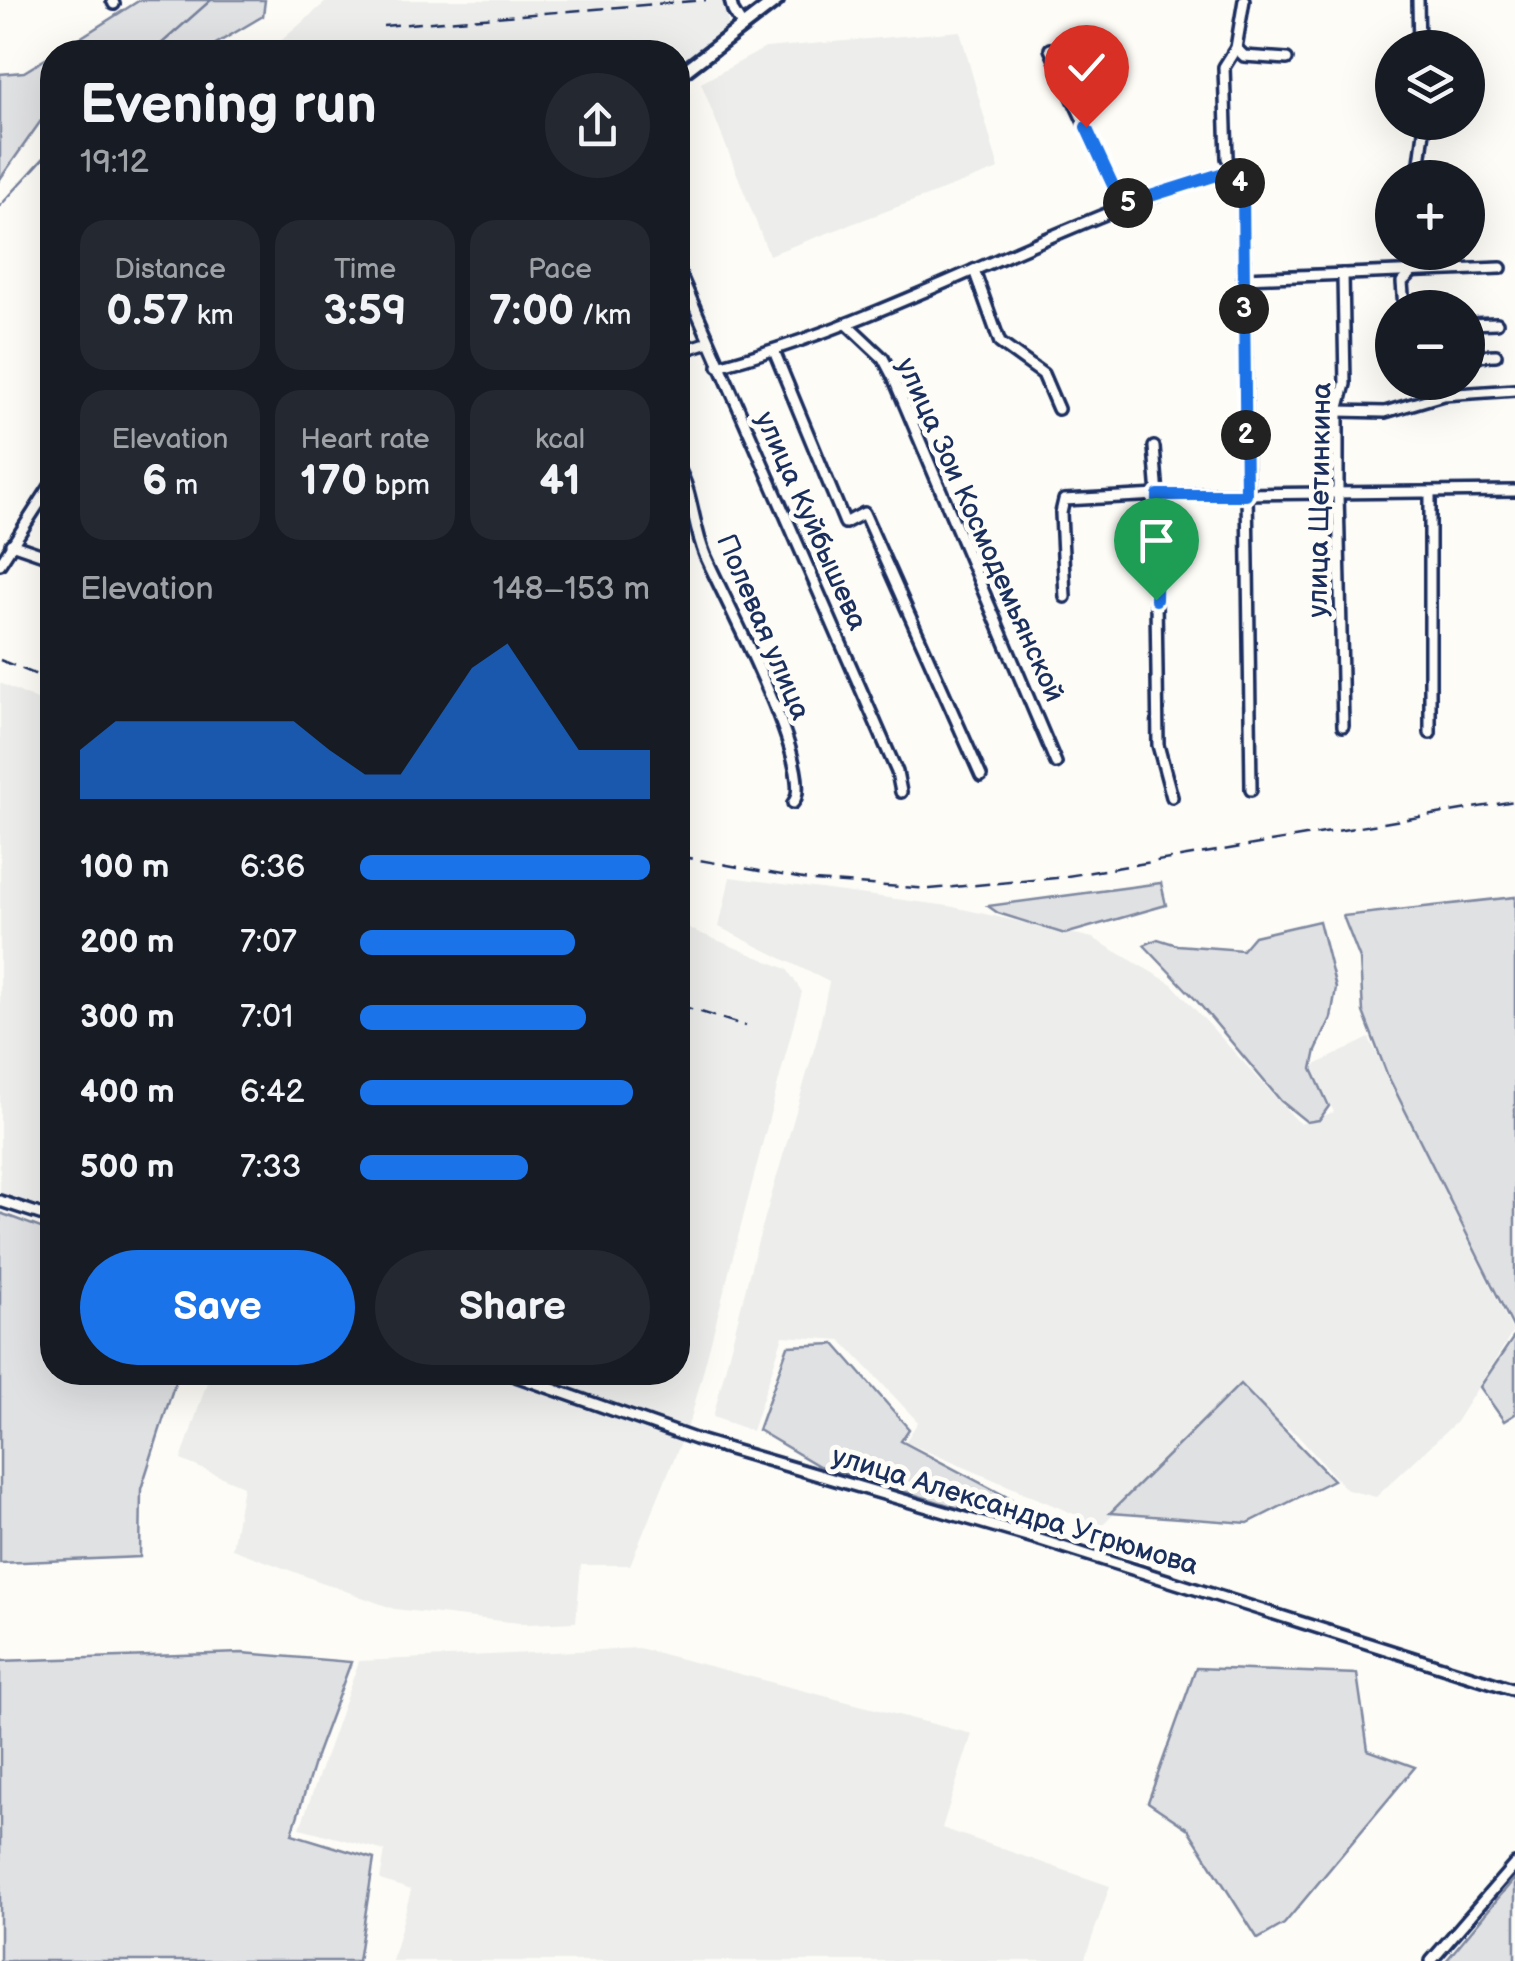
<!DOCTYPE html>
<html lang="en">
<head>
<meta charset="utf-8">
<style>
	:root { --surface:#171b24; --page:#242831; --text:#f1f3f6; --muted:#9ea1a6; --accent:#1a73e8 }
	body { margin:0; font-family:"Balsamiq Sans",sans-serif; background:var(--page); color:var(--text); height:100vh; display:flex; flex-direction:column; font-size:38px; white-space:nowrap }
	* { box-sizing:border-box; margin:0 }
	p { font-size:32px; color:var(--muted) }
	.icon { flex:none; width:55px; height:55px; fill:none; stroke:currentColor; stroke-width:2; stroke-linecap:round; stroke-linejoin:round }
	.map { position:relative; flex:1; overflow:hidden }
	.sheet { position:absolute; left:40px; top:40px; width:650px; height:1345px; display:flex; flex-direction:column; background:var(--surface); border-radius:40px; box-shadow:0 10px 40px #0002 }
	.sheet>* { flex:none }
	.controls { position:absolute; left:1375px; top:30px; display:grid; gap:20px }
	.controls a { display:grid; place-items:center; width:110px; height:110px; border-radius:50%; background:var(--surface); box-shadow:0 10px 40px #0002; font-size:50px }
	.pin { position:absolute; display:grid; place-items:center; width:85px; height:85px; color:#fff; margin:-102px -42px; border-radius:50% 50% 50% 0; rotate:-45deg; box-shadow:0 0 10px #0007 }
	.pin .icon { rotate:45deg }
	.km { position:absolute; width:50px; height:50px; margin:-25px; border-radius:50%; background:#222; color:#fff; font-size:28px; line-height:50px; text-align:center }
	.round { display:grid; place-items:center; flex:none; width:105px; height:105px; border-radius:52px; background:var(--page) }
	.overview { display:flex; align-items:center; justify-content:space-between; height:170px; padding:0 40px }
	h1 { font-size:55px; font-weight:600; line-height:75px }
	.metrics { display:grid; grid-template-columns:repeat(3,1fr); gap:15px; height:170px; padding:10px 40px }
	.metrics div { display:grid; align-content:center; border-radius:25px; background:var(--page); text-align:center }
	.metrics b { font-size:42px; font-weight:600 }
	.metrics small { font-size:28px; font-weight:400 }
	.metrics p { font-size:28px }
	.chart { height:280px; padding:20px 40px }
	.chart p { display:flex; justify-content:space-between }
	.chart svg { width:100%; height:180px; margin-top:10px; fill:var(--accent); opacity:.7 }
	.primary-button { display:flex; gap:20px; margin-top:auto; padding:20px 40px }
	.primary-button a { flex:1; height:115px; border-radius:60px; background:var(--accent); color:#fff; font-size:40px; font-weight:600; line-height:115px; text-align:center }
	.primary-button a+a { background:var(--page); color:var(--text) }
	ul { padding:0 40px; list-style:none; font-size:32px }
	li { display:grid; grid-template-columns:160px 120px 1fr; align-items:center; height:75px }
	li i { height:25px; border-radius:12px; background:var(--accent) }
	.map>svg:first-child { display:block }
</style>
</head>
<body>
<div class="map">
<svg width="1515" height="1961" viewBox="0 0 1515 1961">
	<rect width="100%" height="100%" fill="#fdfcf7"/>
	<filter id="ink" filterUnits="userSpaceOnUse"><feTurbulence type="fractalNoise" baseFrequency=".01" numOctaves="2"/><feDisplacementMap in="SourceGraphic" scale="20" xChannelSelector="R" yChannelSelector="G"/><feConvolveMatrix kernelMatrix="1 2 1 2 8 2 1 2 1" color-interpolation-filters="sRGB"/></filter>
	<g filter="url(#ink)">
		<g fill="#edeeec">
			<polygon points="328,0 722,0 730,30 678,68 678,52 268,52"/>
			<polygon points="960,31 999,169 769,255 701,83 765,48"/>
			<polygon points="0,683 52,707 52,1214 0,1196"/>
			<polygon points="730,877 949,906 1093,938 1172,984 1300,1124 1334,1112 1311,1067 1369,1038 1513,1332 1456,1422 1376,1497 1347,1490 1296,1434 1234,1393 1102,1526 905,1442 918,1422 841,1340 783,1336 752,1431 713,1417 754,1255 817,1039 829,982 719,927"/>
			<polygon points="678,924 787,969 802,992 691,1418 630,1565 581,1565 576,1622 528,1624 394,1609 232,1549 243,1486 181,1460 210,1373 678,1372"/>
			<polygon points="639,1648 972,1734 942,1828 1110,1886 1084,1961 392,1961 411,1890 380,1880 385,1851 300,1828 359,1661"/>
		</g>
		<g fill="#e0e1e3" stroke="#7e88a0" stroke-width="2.5">
			<polygon points="140,0 265,0 263,16 202,52 58,52"/>
			<polygon points="52,55 52,105 0,179 0,74 24,72"/>
			<polygon points="1161,883 1166,905 1065,934 998,913 988,906"/>
			<polygon points="1515,897 1515,1331 1387,1074 1363,1012 1360,959 1343,916"/>
			<polygon points="1319,921 1336,988 1331,1018 1316,1050 1312,1069 1329,1106 1319,1120 1307,1122 1281,1101 1197,1001 1144,945 1158,939 1177,945 1242,950 1254,936"/>
			<polygon points="0,1213 52,1232 52,1372 178,1373 141,1489 140,1557 0,1563"/>
			<polygon points="1515,1335 1515,1414 1504,1421 1480,1387"/>
			<polygon points="835,1344 909,1429 901,1441 1028,1508 1012,1524 819,1466 758,1430 788,1346"/>
			<polygon points="1240,1384 1333,1480 1248,1523 1110,1513"/>
			<polygon points="242,1653 351,1662 317,1753 292,1834 374,1859 358,1961 0,1961 0,1661"/>
			<polygon points="1196,1668 1357,1674 1368,1750 1415,1767 1284,1924 1258,1939 1188,1829 1148,1802"/>
			<polygon points="1515,1878 1515,1961 1446,1961"/>
		</g>
		<g fill="none" stroke-linecap="round" stroke-linejoin="round">
			<g stroke="#76819c" stroke-width="2.5">
				<polyline points="152,52 211,0"/>
				<polyline points="0,206 52,149"/>
			</g>
			<g stroke="#1b2f5e" stroke-width="16">
				<g id="minor">
					<polyline points="112,0 114,4"/>
					<polyline points="730,0 733,11 743,27"/>
					<polyline points="1244,0 1236,48 1224,67 1227,158 1243,188 1251,790"/>
					<polyline points="1418,0 1419,48"/>
					<polyline points="1236,48 1244,56 1287,59"/>
					<polyline points="1050,49 1122,205"/>
					<polyline points="1418,178 1425,124"/>
					<polyline points="678,269 897,772 901,792"/>
					<polyline points="974,270 1000,343 1043,374 1058,409"/>
					<polyline points="1243,278 1501,268"/>
					<polyline points="1404,308 1402,282 1414,270 1415,252"/>
					<polyline points="1468,324 1497,323"/>
					<polyline points="848,325 883,358 893,377 1056,763"/>
					<polyline points="774,351 845,523 864,513 981,776"/>
					<polyline points="678,352 709,342"/>
					<polyline points="1468,356 1496,355"/>
					<path d="M718 366C897 319 1056 220 1233 170"/>
					<polyline points="1338,411 1385,412 1443,395 1515,390"/>
					<polyline points="1154,447 1158,495 1156,600 1158,745 1172,797"/>
					<path d="M678 467C693 493 693 527 705 555 721 593 819 774 793 803"/>
					<polyline points="1430,493 1430,733"/>
					<polyline points="11,544 52,558"/>
					<polyline points="0,564 52,483"/>
					<polyline points="1065,597 1061,513 1064,500 1158,495 1515,491"/>
					<polyline points="1343,726 1338,493 1338,411 1345,384 1343,274"/>
					<polyline points="0,1201 52,1218"/>
					<polyline points="504,1372 695,1439 1034,1538 1515,1690"/>
					<polyline points="1431,1961 1515,1864"/>
				</g>
			</g>
			<g stroke="#1b2f5e" stroke-width="19">
				<polyline id="tertiary" points="678,76 777,0"/>
			</g>
			<use href="#minor" stroke="#fdfcf7" stroke-width="9"/>
			<use href="#tertiary" stroke="#fdfcf7" stroke-width="11"/>
			<g stroke="#1b2f5e" stroke-width="2.5" stroke-dasharray="15 8" stroke-linecap="butt">
				<polyline points="383,26 706,0"/>
				<polyline points="0,660 52,681"/>
				<polyline points="678,856 814,881 930,889 1056,878 1515,801"/>
				<polyline points="678,1005 746,1026"/>
			</g>
		</g>
	</g>
	<g fill="none" stroke-linecap="round" stroke-linejoin="round" filter="url(#ink)">
		<g stroke="#fff" stroke-width="20">
			<polyline id="route" points="1086,127 1122,205 1233,170 1243,188 1246,495 1158,495 1156,600"/>
		</g>
		<use href="#route" stroke="#1a73e8" stroke-width="12"/>
	</g>
	<g text-anchor="middle" dominant-baseline="central" stroke-width="10" stroke-linejoin="round" paint-order="stroke">
		<g font-size="28" fill="#1b2f5e" stroke="#fdfcf7">
			<text transform="translate(1320 500) rotate(-89)">улица Щетинкина</text>
			<text transform="translate(811 521) rotate(66)">улица Куйбышева</text>
			<text transform="translate(980 530) rotate(66)">улица Зои Космодемьянской</text>
			<text transform="translate(763 627) rotate(67)">Полевая улица</text>
			<text transform="translate(1015 1511) rotate(17)">улица Александра Угрюмова</text>
		</g>
	</g>
</svg>
<div class="controls">
<a><svg class="icon" aria-label="layers" viewBox="0 0 24 24"><path d="M12 4l9 5-9 5-9-5zM3 14l9 5 9-5"/></svg></a>
<a>+</a>
<a>−</a>
</div>
<div class="pin" style="left:1156px;top:600px;background:#1e9e55"><svg class="icon" aria-label="arrive" viewBox="0 0 24 24"><path d="M6 21V4h12l-3 4 3 4H6"/></svg></div>
<div class="pin" style="left:1086px;top:127px;background:#d93025"><svg class="icon" aria-label="check" viewBox="0 0 24 24"><path d="M5 12l5 5 9-10"/></svg></div>
<b class="km" style="left:1246px;top:435px">2</b>
<b class="km" style="left:1244px;top:309px">3</b>
<b class="km" style="left:1240px;top:183px">4</b>
<b class="km" style="left:1128px;top:203px">5</b>
<section class="sheet">
<div class="overview"><div><h1>Evening run</h1><p>19:12</p></div><a class="round"><svg class="icon" aria-label="share" viewBox="0 0 24 24"><path d="M12 15V3M7 8l5-5 5 5M5 13v7h14v-7"/></svg></a></div>
<div class="metrics">
<div><p>Distance</p><b>0.57<small> km</small></b></div>
<div><p>Time</p><b>3:59</b></div>
<div><p>Pace</p><b>7:00<small> /km</small></b></div>
</div>
<div class="metrics">
<div><p>Elevation</p><b>6<small> m</small></b></div>
<div><p>Heart rate</p><b>170<small> bpm</small></b></div>
<div><p>kcal</p><b>41</b></div>
</div>
<div class="chart"><p><span>Elevation</span>148–153 m</p>
<svg viewBox="0 0 160 44" preserveAspectRatio="none"><path d="M0 44V32L10 25L20 25L30 25L40 25L50 25L60 25L70 32L80 38L90 38L100 25L110 12L120 6L130 19L140 32L150 32L160 32V44z"/></svg>
</div>
<ul>
<li><b>100 m</b>6:36<i style="width:100%"></i></li>
<li><b>200 m</b>7:07<i style="width:74%"></i></li>
<li><b>300 m</b>7:01<i style="width:78%"></i></li>
<li><b>400 m</b>6:42<i style="width:94%"></i></li>
<li><b>500 m</b>7:33<i style="width:58%"></i></li>
</ul>
<div class="primary-button"><a>Save</a><a>Share</a></div>
</section>
</div>
</body>
</html>
